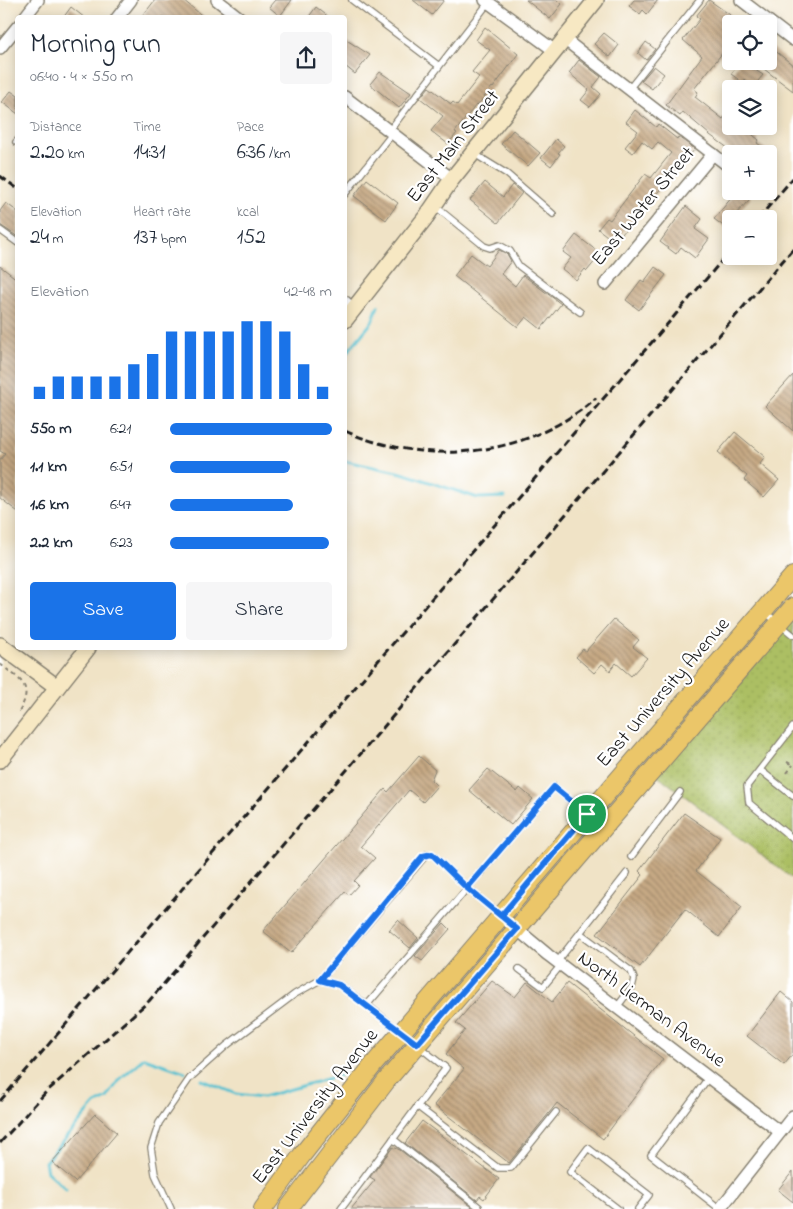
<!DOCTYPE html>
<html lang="en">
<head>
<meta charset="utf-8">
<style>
	:root { --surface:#fff; --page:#f6f6f7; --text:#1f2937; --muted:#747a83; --accent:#1a73e8 }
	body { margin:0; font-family:"Indie Flower",sans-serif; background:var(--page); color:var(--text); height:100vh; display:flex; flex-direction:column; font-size:19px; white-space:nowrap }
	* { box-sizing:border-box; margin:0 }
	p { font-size:16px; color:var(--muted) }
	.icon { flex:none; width:28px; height:28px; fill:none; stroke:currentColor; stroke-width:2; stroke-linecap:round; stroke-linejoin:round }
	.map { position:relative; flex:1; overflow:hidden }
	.sheet { position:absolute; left:15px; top:15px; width:332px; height:635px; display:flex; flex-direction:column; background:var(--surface); border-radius:5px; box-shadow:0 2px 12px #0003 }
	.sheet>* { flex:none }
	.tools { position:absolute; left:722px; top:15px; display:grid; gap:10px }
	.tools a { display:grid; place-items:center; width:55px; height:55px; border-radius:5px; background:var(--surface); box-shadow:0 2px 12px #0003; font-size:25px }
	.pin { position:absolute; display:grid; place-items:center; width:42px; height:42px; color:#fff; margin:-21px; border:2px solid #fff; border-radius:50%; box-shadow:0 1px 5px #0007 }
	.round { display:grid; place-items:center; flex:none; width:52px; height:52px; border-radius:5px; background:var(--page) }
	.head { display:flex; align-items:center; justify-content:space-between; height:85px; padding:0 15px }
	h1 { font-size:28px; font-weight:600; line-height:38px }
	.metrics { display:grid; grid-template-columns:repeat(3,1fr); gap:8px; height:85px; padding:5px 15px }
	.metrics div { display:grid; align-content:center }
	.metrics b { font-size:21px; font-weight:600 }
	.metrics small { font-size:14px; font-weight:400 }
	.metrics p { font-size:14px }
	.chart { height:140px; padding:10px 15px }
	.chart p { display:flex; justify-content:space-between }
	.chart svg { width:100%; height:90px; margin-top:5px; stroke:var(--accent); stroke-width:6 }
	.cta { display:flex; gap:10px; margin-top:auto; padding:10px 15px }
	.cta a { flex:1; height:58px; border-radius:5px; background:var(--accent); color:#fff; font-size:20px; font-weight:600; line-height:58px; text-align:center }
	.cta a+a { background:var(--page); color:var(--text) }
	ul { padding:0 15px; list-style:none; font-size:16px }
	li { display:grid; grid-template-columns:80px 60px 1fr; align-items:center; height:38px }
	li i { height:12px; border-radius:6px; background:var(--accent) }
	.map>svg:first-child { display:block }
</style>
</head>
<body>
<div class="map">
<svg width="793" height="1209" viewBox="0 0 793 1209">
	<defs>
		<pattern id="park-dots" width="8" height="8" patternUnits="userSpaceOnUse" patternTransform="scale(1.25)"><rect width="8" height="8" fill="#acbf63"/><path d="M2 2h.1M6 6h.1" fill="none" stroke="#93a455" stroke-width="1.8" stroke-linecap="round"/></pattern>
		<pattern id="building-back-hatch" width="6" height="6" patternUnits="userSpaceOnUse" patternTransform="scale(1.25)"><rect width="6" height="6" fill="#c6a984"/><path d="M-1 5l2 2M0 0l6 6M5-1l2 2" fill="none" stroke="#a0896b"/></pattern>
	</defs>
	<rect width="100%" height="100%" fill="#fff"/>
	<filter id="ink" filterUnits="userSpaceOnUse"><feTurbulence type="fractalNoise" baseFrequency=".02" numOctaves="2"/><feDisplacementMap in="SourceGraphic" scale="10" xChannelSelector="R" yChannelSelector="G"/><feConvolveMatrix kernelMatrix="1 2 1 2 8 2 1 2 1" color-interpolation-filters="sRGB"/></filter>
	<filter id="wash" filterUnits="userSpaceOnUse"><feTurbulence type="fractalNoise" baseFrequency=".0096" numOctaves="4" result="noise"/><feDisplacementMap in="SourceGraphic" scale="20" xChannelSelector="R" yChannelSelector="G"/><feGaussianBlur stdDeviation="1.12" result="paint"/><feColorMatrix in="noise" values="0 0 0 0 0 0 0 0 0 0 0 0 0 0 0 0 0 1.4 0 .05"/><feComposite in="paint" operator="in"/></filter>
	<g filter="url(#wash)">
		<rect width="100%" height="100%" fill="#f0e3c6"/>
		<polygon fill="url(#park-dots)" stroke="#646e40" points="793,607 793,879 652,771"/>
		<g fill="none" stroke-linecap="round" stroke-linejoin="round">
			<g stroke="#56c1d0" stroke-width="3">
				<polyline points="345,355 372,322 378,306"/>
				<polyline points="345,461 402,473 478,498 505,497"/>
				<polyline points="202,1080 236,1094 263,1097 341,1075"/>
				<polyline points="66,1189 47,1172 45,1162 95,1104 107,1098 120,1079 144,1058 185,1072"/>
			</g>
		</g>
		<g id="blocks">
			<g fill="url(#building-back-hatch)">
				<polygon points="155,0 183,0 205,18 141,18"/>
				<polygon points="275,0 292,0 280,16 269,7"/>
				<polygon points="413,0 444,0 432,15"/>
				<polygon points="526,0 557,0 562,4 550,19"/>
				<polygon points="634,0 658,0 647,14 643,10 640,14 629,6"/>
				<polygon points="709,0 743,24 731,24 731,50 727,47 694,89 698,92 695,97 723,119 726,115 731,119 731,126 742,126 759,140 757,143 772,154 736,154 710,135 683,112 680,116 666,105 702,56 683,40 700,19 696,16"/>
				<polygon points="71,7 85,18 63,18"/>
				<polygon points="316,7 330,18 308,18"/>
				<polygon points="485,27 518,54 493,88 492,87 477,106 476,105 455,132 457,133 448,144 431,131 443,116 420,98 429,87 451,104 453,102 457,105 479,77 472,72 490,50 476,40"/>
				<polygon points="604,33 619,45 610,57 594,44"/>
				<polygon points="345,39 370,55 355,74 345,66"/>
				<polygon points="646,42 655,49 646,60 638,53"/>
				<polygon points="769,46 793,65 793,91 764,69 769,63"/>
				<polygon points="579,60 601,77 593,87 601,94 590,107 581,100 589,90 569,73"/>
				<polygon points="741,61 763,75 753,87 744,79 742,82 731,74"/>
				<polygon points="654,66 664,74 652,89 641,81"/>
				<polygon points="380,72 411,93 399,108 370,84"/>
				<polygon points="11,91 18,96 18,114 2,102"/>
				<polygon points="635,110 656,127 658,124 677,139 678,137 695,149 615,242 598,229 607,218 610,220 645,174 651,178 671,153 658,142 652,149 642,141 633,153 625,147 638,131 626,122"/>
				<polygon points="513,130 540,153 528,166 501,144"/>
				<polygon points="556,139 564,146 558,153 560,154 551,166 541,158"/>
				<polygon points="367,179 398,203 386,220 354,196"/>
				<polygon points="485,182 503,197 512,185 522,193 498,223 470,200"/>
				<polygon points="737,191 743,191 751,198 731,219 726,228 714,219"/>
				<polygon points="6,203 18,212 18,237 0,225 0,211"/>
				<polygon points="686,206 702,219 695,229 709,239 695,258 681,247 676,254 660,242"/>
				<polygon points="576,235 601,254 587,271 585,269 576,280 562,269 571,258 563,252"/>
				<polygon points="499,250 507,254 511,261 501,274 515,286 523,275 561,304 541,329 526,317 518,327 454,276 471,254 487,266"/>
				<polygon points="0,266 18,280 18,512 0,498 0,460 5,454 0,451"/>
				<polygon points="655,267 666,275 639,310 626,300 641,280 644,282"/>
				<polygon points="793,375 793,431 765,406"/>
				<polygon points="735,432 765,457 760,464 779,480 764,497 744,480 747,476 718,452"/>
				<polygon points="614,619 639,640 633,647 647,658 631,676 616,663 610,671 602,664 594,673 576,657 583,649 586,651"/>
				<polygon points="419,756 435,770 431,780 437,786 423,802 409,790 361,846 375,858 354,881 358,885 349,895 345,892 291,953 263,931 385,789 388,792"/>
				<polygon points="488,769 517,792 520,788 533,799 511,825 469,790"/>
				<polygon points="684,813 720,838 696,871 742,907 719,937 685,909 640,967 597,934 643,875 639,871"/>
				<polygon points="398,920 418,938 410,948 389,930"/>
				<polygon points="444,923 450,929 422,961 415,956"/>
				<polygon points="492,981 515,997 527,982 552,1002 567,983 663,1059 603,1139 557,1103 509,1163 434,1105 464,1069 446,1054 465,1030 456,1023"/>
				<polygon points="781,992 793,1002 793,1054 784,1065 747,1036"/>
				<polygon points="95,1114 117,1133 75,1182 52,1162"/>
				<polygon points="422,1121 499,1179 484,1199 480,1196 477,1200 405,1143"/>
				<polygon points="393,1147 400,1150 472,1207 470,1209 351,1209 375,1180 370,1177"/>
				<polygon points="793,1171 793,1202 778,1190"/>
			</g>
		</g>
	</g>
	<g filter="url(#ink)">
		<use href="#blocks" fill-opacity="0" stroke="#868071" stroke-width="1"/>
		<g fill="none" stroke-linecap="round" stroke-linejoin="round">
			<g stroke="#868071" stroke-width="8">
				<g id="lane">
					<polyline points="352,0 439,66"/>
					<polyline points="629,89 700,0"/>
					<polyline points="389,131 489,2"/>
					<polyline points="16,142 18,140"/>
					<polyline points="473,153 507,174 553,214"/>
					<polyline points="345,194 392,134"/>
					<polyline points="435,206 484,246 490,248 499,245 510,251 519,266 580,312"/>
					<polyline points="0,230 18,243"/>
					<polyline points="765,612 793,635"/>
					<polyline points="793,727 747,786 749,803 793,839"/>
					<polyline points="760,770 793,796"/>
					<polyline points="631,857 680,792"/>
					<polyline points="580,933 631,971 634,979 632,987 617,1007"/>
					<polyline points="557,962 627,873"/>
					<polyline points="519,969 543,987 561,965"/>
					<polyline points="320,980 427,854 432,854 467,888 499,914"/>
					<polyline points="709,1077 651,1155 720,1209"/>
					<polyline points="417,1106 498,1168 511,1168 556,1112"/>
					<polyline points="393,1139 479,1207 478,1209"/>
					<polyline points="171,1209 155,1174 151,1148 159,1123 190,1078 226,1046 295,994 320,980 339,985 367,1005"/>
					<polyline points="341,1209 446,1068 367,1005 554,787 585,813"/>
					<polyline points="618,1209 570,1172 588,1148 649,1195 638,1209"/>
				</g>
			</g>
			<g stroke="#868071" stroke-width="14">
				<g id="street">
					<polyline points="217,0 240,18"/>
					<polyline points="485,0 555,51"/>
					<polyline points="741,0 793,40"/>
					<polyline points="24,18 38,0"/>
					<polyline points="117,18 131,0"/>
					<polyline points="564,39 731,168"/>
					<polyline points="0,48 18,26"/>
					<polyline points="345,97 452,179"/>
					<polyline points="761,191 762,192"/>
					<polyline points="605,284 713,154"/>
					<polyline points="345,302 353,309"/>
					<polyline points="501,916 548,955 780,1132"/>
					<polyline points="720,1209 793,1116"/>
				</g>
			</g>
			<g stroke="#868071" stroke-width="18">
				<g id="secondary">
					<polyline points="345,320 426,217 452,179 596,0"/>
					<polyline points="0,645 57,687"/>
					<polyline points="0,760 88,648"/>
				</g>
			</g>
			<g stroke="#868071" stroke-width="20">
				<g id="primary">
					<polyline points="263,1209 302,1155 374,1064 793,576"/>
					<polyline points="288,1209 387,1080 793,607"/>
				</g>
			</g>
			<g stroke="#868071" stroke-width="2" stroke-dasharray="4 4" stroke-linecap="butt">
				<path d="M0 664C23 682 34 685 18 714"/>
				<polyline points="787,762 793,765"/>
				<polyline points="787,773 793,765"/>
			</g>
			<use href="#lane" stroke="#fff" stroke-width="5.5"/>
			<use href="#street" stroke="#fff" stroke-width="11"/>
			<use href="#secondary" stroke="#f7e8c3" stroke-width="15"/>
			<use href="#primary" stroke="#ebc669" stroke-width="18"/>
			<g stroke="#1c1c1c" stroke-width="3" stroke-dasharray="8 4" stroke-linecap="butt">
				<polyline points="0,176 18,189"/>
				<polyline points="758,219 793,178"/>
				<path d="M345 431C427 467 527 458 596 398"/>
				<polyline points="0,1101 731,250"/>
				<polyline points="0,1143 46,1092 149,1001 793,249"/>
			</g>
		</g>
	</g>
	<g fill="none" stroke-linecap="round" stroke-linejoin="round" filter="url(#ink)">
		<g stroke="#fff" stroke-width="10">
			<polyline id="route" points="587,814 501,916 467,888 432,854 423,856 320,980 339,985 417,1044 517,929 467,888 554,787 587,814"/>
		</g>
		<use href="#route" stroke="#1a73e8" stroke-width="6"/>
	</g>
	<g text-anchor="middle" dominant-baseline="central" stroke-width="4.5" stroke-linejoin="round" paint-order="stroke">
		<g font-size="20" fill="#1c1c1c" stroke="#fff">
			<text transform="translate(454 147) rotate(-52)">East Main Street</text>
			<text transform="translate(644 207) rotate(-50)">East Water Street</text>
			<text transform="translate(664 693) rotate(-49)">East University Avenue</text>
			<text transform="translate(651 1010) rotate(37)">North Lierman Avenue</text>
			<text transform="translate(316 1107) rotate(-52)">East University Avenue</text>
		</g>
	</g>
</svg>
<div class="tools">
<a><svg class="icon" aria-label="locate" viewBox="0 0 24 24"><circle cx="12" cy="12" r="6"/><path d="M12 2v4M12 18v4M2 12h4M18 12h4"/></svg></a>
<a><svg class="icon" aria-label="layers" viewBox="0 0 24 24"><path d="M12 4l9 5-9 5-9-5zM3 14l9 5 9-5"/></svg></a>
<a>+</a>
<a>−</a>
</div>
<div class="pin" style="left:587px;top:814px;background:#1e9e55"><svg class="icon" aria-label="arrive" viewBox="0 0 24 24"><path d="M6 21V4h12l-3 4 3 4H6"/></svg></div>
<section class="sheet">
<div class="head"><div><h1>Morning run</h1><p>06:40 · 4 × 550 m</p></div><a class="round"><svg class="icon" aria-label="share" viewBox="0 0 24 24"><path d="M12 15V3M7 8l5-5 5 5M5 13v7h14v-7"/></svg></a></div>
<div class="metrics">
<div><p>Distance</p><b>2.20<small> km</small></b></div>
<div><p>Time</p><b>14:31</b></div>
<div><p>Pace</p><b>6:36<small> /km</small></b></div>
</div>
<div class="metrics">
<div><p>Elevation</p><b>24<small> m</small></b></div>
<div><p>Heart rate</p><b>137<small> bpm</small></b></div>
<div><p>kcal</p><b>152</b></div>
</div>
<div class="chart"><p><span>Elevation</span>42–48 m</p>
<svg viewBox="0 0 160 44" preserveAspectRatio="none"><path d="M5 44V38M15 44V33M25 44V33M35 44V33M45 44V33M55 44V27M65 44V22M75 44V11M85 44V11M95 44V11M105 44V11M115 44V6M125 44V6M135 44V11M145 44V27M155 44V38"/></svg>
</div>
<ul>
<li><b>550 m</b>6:21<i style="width:100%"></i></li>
<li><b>1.1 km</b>6:51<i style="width:74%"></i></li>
<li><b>1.6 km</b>6:47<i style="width:76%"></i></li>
<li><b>2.2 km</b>6:23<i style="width:98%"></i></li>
</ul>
<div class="cta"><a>Save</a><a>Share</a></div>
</section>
</div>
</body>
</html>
